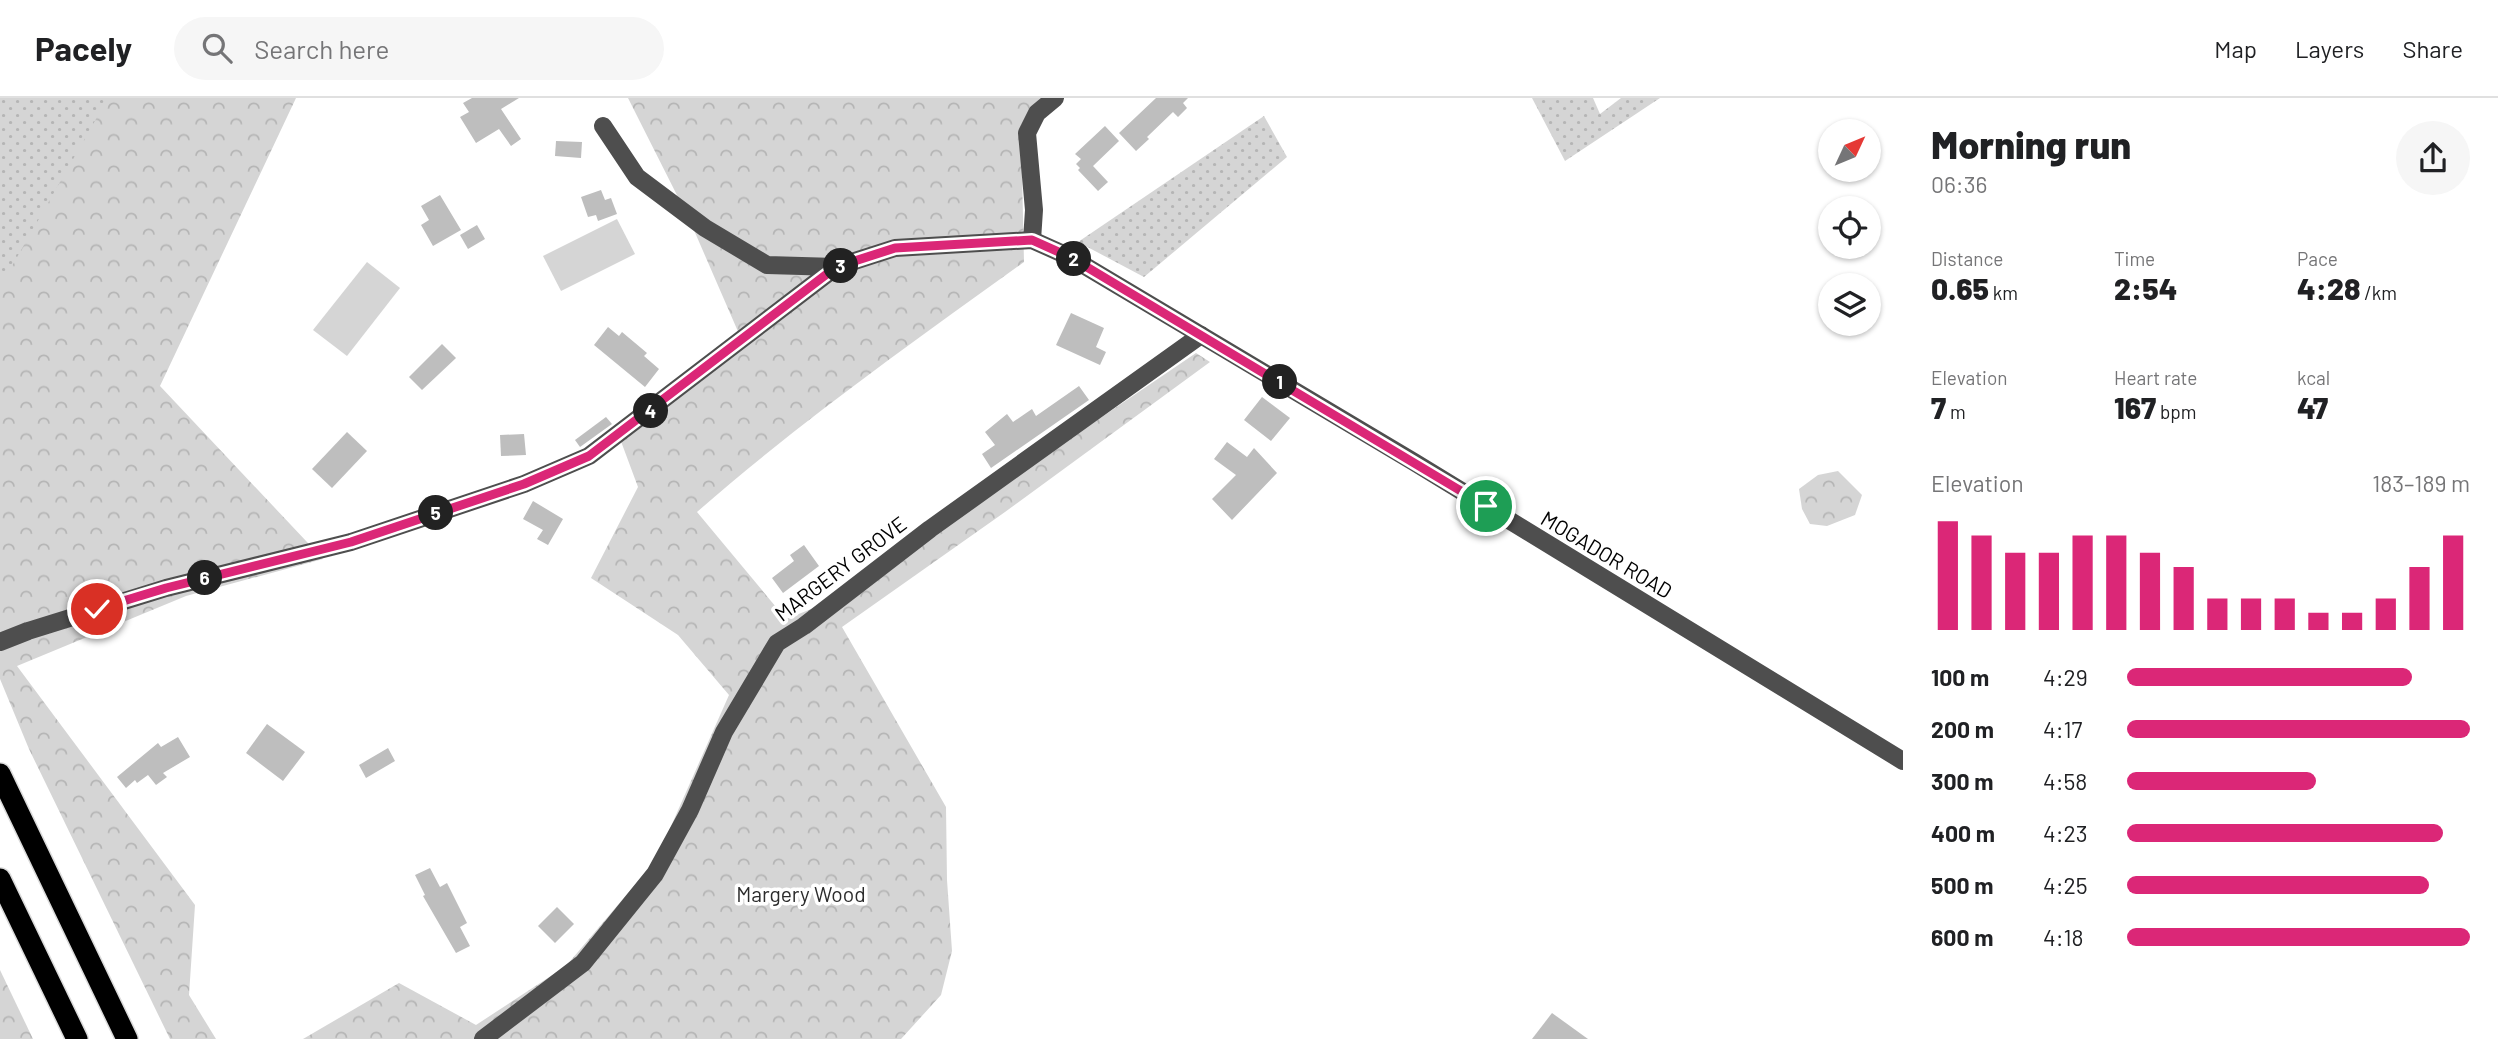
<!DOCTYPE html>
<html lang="en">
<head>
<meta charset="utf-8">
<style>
	:root { --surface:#fff; --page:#f6f6f6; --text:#202124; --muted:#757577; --line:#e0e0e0; --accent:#db2777 }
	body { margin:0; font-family:Barlow,sans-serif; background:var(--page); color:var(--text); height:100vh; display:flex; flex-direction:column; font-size:26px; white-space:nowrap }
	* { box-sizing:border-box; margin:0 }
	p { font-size:23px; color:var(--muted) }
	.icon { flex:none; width:38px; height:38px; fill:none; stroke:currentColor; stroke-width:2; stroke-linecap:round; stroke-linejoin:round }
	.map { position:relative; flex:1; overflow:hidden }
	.drawer { display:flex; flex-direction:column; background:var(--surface); width:595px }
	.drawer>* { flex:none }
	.needle { width:46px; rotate:46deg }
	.fabs { position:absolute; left:1818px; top:21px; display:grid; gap:14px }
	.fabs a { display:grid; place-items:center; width:63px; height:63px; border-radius:50%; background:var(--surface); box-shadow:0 2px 5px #0004; font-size:35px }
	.pin { position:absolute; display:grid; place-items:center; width:60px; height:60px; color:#fff; margin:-30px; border:4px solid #fff; border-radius:50%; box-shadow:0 2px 7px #0007 }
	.km { position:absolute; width:35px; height:35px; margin:-18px; border-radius:50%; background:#222; color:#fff; font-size:19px; line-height:35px; text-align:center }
	.round { display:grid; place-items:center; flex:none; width:74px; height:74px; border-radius:37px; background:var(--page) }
	.summary { display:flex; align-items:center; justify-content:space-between; height:119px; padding:0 28px }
	h1 { font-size:38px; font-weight:800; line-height:52px }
	.figures { display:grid; grid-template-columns:repeat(3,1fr); gap:10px; height:119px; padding:7px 28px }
	.figures div { display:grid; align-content:center }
	.figures b { font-size:30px; font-weight:800 }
	.figures small { font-size:19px; font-weight:400 }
	.figures p { font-size:19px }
	.chart { height:196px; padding:14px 28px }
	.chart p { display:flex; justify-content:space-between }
	.chart svg { width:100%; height:126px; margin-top:7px; stroke:var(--accent); stroke-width:6 }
	ul { padding:0 28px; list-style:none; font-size:23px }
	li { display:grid; grid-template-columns:112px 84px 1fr; align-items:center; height:52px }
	li i { height:18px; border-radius:9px; background:var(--accent) }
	header { display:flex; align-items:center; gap:42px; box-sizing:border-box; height:98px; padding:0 35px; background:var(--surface); border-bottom:2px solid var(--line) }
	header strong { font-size:33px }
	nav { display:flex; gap:38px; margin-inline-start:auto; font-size:24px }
	.search { width:490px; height:63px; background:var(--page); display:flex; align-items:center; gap:18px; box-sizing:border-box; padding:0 24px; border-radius:38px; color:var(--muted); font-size:26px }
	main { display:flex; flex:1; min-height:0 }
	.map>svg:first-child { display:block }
</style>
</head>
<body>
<header>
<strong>Pacely</strong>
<div class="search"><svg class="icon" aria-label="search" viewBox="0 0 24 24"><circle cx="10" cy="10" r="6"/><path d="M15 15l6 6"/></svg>Search here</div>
<nav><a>Map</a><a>Layers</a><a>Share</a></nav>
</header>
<main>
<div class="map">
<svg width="1903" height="941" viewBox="0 0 1903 941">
	<defs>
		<pattern id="grass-dots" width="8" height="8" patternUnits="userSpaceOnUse" patternTransform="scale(1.75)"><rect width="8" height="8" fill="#d5d5d5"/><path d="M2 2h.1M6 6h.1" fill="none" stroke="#b5b5b5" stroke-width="1.8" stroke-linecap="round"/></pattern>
		<pattern id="forest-crowns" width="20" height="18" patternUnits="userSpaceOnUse" patternTransform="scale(1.75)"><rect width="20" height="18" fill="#d5d5d5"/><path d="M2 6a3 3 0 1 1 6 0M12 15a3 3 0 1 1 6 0" fill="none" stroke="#b5b5b5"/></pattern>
	</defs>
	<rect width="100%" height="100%" fill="#fff"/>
	<g fill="url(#grass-dots)">
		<polygon points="0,0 127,0 28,192 0,180"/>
		<polygon points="1532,0 1593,0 1600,16 1621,0 1660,0 1565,63"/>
		<polygon points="1264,18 1287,59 1144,179 1078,144"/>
	</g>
	<g fill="url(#forest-crowns)">
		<polygon points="108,0 296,0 160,288 323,461 186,498 17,568 195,807 189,897 216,941 170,941 29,651 0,581 0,172 8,175"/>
		<path d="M628 0H1043L1021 27 1024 164C913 244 801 323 697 414L786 521 829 504 1196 255 1210 264 1005 414 842 529 946 709 947 782 952 853 941 897 901 941H303L399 885 476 927 566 868 656 762 729 597 678 537 591 480 638 389 619 338 743 245 690 123Z"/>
		<polygon points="1838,373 1862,397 1855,417 1827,428 1810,426 1802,411 1799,391 1818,377"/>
		<polygon points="0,872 33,941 0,941"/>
	</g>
	<g fill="#d5d5d5">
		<polygon points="617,121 635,156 561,193 543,158"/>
		<polygon points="367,164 400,190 347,258 313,232"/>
	</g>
	<g fill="#bebebe">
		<polygon points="472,0 519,0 501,11 521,41 511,48 499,31 476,45 460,19 469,14 463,5"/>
		<polygon points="1156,0 1188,0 1183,5 1187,10 1178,19 1173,14 1147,39 1149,41 1136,53 1119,35"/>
		<polygon points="1105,28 1119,43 1093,68 1108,84 1098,93 1078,72 1080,70 1076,66 1081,61 1075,56"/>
		<polygon points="556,43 582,44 581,60 555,58"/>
		<polygon points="601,92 605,102 611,100 617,116 598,123 596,117 588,119 581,99"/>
		<polygon points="440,97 461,132 433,148 421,127 429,122 421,108"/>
		<polygon points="477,127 485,141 468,151 460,137"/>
		<polygon points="1071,215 1104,230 1096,249 1106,254 1100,267 1056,247"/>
		<polygon points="608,229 619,238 622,234 647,255 644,258 659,271 645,289 594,247"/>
		<polygon points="442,246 456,260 422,292 409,279"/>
		<polygon points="1079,288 1089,302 991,370 982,356 995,347 985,334 1007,316 1013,324 1032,311 1036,318"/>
		<polygon points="1262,299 1290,320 1271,343 1244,322"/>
		<polygon points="606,319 612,326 580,349 575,342"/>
		<polygon points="347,334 367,353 332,390 312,371"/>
		<polygon points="524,336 526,357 501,358 500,337"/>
		<polygon points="1227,344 1247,359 1254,350 1277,375 1232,422 1212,401 1236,377 1214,361"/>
		<polygon points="533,403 563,421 548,447 537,441 543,432 523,421"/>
		<polygon points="804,447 819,468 783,495 772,480 794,463 790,457"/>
		<polygon points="267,626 305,654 283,683 246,655"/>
		<polygon points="178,639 190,659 163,675 167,679 156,687 148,677 137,685 135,682 126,690 117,679 158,645 161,649"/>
		<polygon points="388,650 395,663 366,680 359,667"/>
		<polygon points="430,770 440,789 447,785 467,825 460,829 470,848 456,855 423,798 425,797 415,777"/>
		<polygon points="557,809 574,826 555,845 538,828"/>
		<polygon points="1552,915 1588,941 1532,941"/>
	</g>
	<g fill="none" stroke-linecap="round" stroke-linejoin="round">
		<g stroke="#dbdbdb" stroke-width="24">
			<g id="highway">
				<polyline points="0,676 127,941"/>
				<polyline points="0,781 77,941"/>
			</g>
		</g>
		<g stroke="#4e4e4e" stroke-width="18">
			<polyline points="603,28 637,79 705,130 767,167 836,169 895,150 1032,142 1070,159 1414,364 1903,663"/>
			<polyline points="1032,142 1034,112 1027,35 1037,15 1055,0"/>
			<polyline points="0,544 28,533 166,490 351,444 524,386 589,358 836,169"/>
			<polyline points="483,941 583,865 655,776 690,712 724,634 777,545 804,528 930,431 1201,237"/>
		</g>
		<use href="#highway" stroke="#000" stroke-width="21"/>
	</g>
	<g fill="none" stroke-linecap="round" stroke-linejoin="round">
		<g stroke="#fff" stroke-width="14">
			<polyline id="route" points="97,511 166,490 351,444 524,386 589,358 836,169 895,150 1032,142 1070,159 1486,408"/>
		</g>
		<use href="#route" stroke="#db2777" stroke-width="9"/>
	</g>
	<g text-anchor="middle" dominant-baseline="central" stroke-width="7" stroke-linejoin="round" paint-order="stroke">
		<g font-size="21" fill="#000" stroke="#fff">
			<text transform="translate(1607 456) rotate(31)">MOGADOR ROAD</text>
			<text transform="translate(840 470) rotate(-37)">MARGERY GROVE</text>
		</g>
		<g font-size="21" fill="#2c2c2c" stroke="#fff">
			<text x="801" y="795">Margery Wood</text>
		</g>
	</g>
</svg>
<div class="fabs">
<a><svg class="needle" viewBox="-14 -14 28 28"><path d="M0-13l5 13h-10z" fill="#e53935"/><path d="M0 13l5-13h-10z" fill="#757577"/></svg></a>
<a><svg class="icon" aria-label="locate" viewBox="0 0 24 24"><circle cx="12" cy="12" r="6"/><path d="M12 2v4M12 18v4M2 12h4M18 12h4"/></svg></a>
<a><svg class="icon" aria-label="layers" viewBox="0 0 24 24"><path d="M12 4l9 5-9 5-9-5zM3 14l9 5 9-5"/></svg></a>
</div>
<div class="pin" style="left:1486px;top:408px;background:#1e9e55"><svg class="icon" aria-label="arrive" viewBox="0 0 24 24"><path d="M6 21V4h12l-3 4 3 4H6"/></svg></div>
<div class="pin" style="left:97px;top:511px;background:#d93025"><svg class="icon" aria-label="check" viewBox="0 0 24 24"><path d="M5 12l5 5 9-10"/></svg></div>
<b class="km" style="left:1280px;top:284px">1</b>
<b class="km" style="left:1074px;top:161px">2</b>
<b class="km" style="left:841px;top:168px">3</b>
<b class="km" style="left:651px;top:313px">4</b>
<b class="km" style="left:436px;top:415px">5</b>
<b class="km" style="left:205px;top:480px">6</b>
</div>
<section class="drawer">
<div class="summary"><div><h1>Morning run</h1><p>06:36</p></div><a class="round"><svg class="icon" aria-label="share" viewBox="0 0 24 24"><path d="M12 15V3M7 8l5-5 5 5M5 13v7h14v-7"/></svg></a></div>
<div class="figures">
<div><p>Distance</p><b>0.65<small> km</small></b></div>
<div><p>Time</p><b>2:54</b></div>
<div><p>Pace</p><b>4:28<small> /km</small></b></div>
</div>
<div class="figures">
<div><p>Elevation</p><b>7<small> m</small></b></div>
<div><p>Heart rate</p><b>167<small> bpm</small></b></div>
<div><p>kcal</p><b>47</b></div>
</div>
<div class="chart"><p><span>Elevation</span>183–189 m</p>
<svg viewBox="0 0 160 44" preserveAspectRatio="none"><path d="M5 44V6M15 44V11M25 44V17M35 44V17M45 44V11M55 44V11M65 44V17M75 44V22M85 44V33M95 44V33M105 44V33M115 44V38M125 44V38M135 44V33M145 44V22M155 44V11"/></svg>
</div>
<ul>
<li><b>100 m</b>4:29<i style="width:83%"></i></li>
<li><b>200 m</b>4:17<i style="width:100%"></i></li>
<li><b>300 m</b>4:58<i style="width:55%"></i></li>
<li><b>400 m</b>4:23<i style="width:92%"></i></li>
<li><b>500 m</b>4:25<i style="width:88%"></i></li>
<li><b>600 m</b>4:18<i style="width:100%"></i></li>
</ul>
</section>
</main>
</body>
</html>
